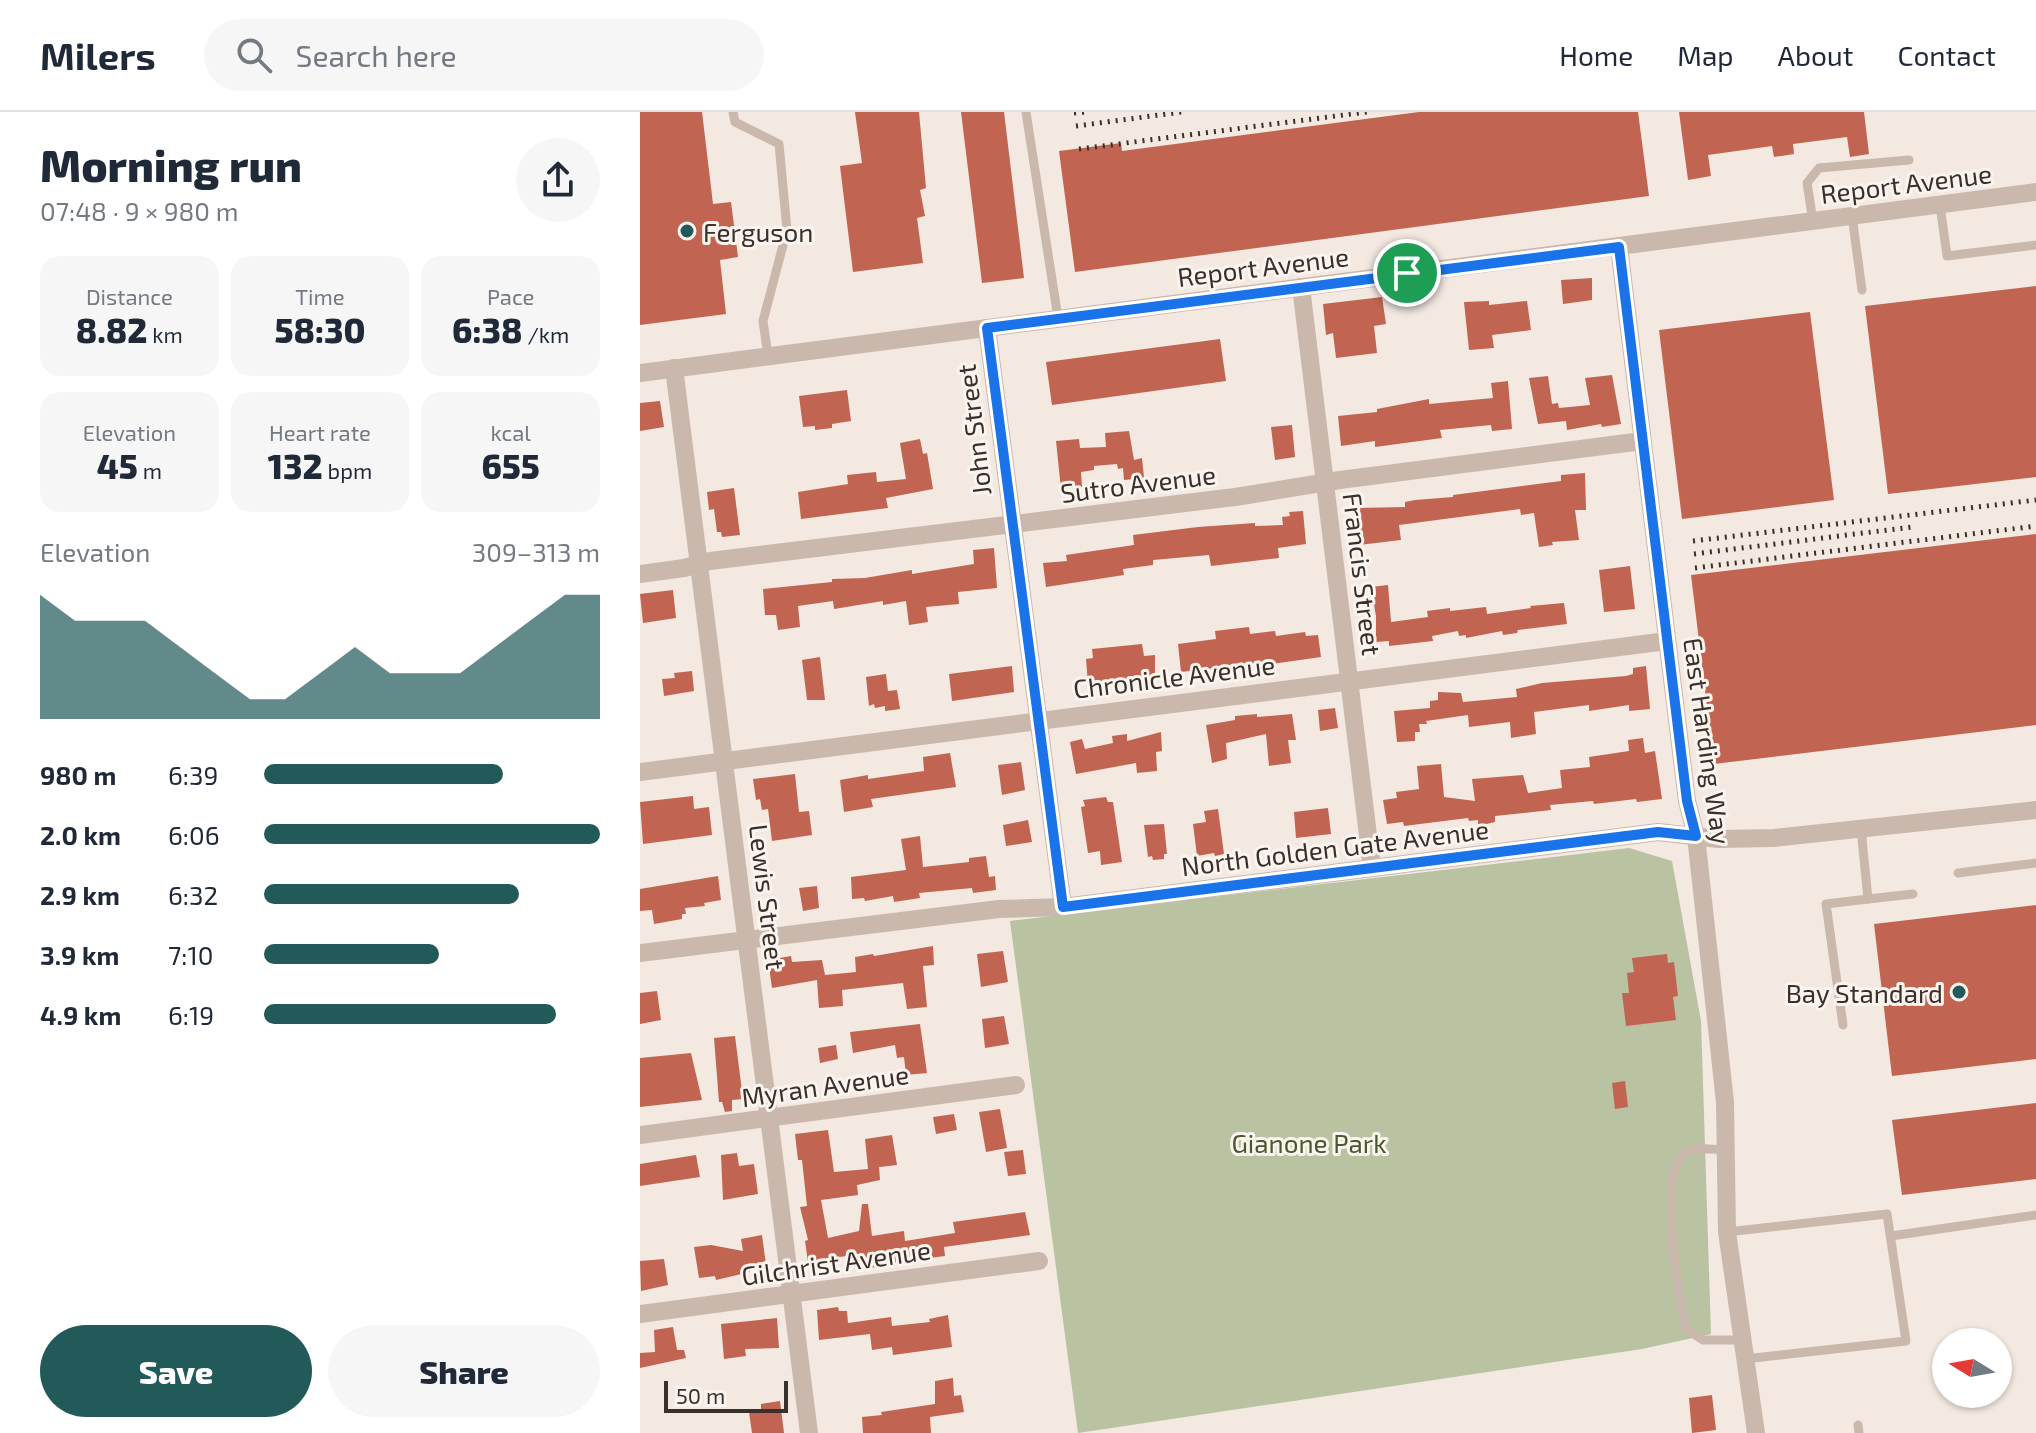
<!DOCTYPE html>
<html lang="en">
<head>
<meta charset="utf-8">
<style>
	:root { --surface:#fff; --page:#f6f6f7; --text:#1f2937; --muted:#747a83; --line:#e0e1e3; --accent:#225a59 }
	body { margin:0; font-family:"Exo 2",sans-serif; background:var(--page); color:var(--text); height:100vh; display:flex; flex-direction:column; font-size:30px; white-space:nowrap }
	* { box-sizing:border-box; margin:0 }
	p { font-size:26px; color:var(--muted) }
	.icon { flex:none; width:44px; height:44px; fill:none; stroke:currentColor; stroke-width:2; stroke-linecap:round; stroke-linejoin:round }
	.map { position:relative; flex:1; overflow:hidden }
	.side { display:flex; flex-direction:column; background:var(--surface); width:640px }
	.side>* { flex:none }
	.needle { width:52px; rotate:281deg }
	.buttons { position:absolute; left:1292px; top:1216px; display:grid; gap:16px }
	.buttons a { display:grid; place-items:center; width:80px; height:80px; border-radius:50%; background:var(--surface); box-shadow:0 2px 6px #0004; font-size:40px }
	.scale { position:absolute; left:24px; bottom:20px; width:124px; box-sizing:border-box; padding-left:8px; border:4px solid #3a2f2b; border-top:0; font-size:22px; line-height:28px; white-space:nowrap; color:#3a2f2b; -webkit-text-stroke:6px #faf4ee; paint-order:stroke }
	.pin { position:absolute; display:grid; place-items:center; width:68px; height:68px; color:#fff; margin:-34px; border:4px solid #fff; border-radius:50%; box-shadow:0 2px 8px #0007 }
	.round { display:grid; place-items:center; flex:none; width:84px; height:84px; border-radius:42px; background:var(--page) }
	.headline { display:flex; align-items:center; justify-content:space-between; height:136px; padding:0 40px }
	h1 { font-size:44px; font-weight:800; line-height:60px }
	.stats { display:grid; grid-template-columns:repeat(3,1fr); gap:12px; height:136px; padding:8px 40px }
	.stats div { display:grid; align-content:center; border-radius:20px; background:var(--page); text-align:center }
	.stats b { font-size:34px; font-weight:800 }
	.stats small { font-size:22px; font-weight:400 }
	.stats p { font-size:22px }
	.chart { height:224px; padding:16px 40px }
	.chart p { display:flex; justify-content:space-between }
	.chart svg { width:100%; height:144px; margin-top:8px; fill:var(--accent); opacity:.7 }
	.button { display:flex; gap:16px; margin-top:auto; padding:16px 40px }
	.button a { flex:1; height:92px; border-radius:48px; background:var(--accent); color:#fff; font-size:32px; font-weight:800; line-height:92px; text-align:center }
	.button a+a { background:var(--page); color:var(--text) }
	ul { padding:0 40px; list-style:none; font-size:26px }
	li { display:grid; grid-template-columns:128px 96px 1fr; align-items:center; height:60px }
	li i { height:20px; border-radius:10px; background:var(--accent) }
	header { display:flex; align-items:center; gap:48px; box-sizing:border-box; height:112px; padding:0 40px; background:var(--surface); border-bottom:2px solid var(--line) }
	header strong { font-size:38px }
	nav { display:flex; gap:44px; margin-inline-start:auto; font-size:28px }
	.search { width:560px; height:72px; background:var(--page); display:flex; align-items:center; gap:20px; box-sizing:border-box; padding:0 28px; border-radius:44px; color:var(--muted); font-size:30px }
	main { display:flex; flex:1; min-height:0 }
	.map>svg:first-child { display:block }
</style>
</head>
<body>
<header>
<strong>Milers</strong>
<div class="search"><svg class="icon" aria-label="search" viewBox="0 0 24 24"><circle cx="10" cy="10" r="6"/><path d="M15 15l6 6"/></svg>Search here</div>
<nav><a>Home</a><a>Map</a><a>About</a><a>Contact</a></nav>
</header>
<main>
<section class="side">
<div class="headline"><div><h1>Morning run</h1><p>07:48 · 9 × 980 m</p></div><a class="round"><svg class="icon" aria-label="share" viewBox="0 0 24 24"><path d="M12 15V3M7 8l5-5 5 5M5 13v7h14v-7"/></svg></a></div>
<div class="stats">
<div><p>Distance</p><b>8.82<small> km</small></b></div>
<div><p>Time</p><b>58:30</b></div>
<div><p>Pace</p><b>6:38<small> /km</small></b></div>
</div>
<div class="stats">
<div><p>Elevation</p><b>45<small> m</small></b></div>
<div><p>Heart rate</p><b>132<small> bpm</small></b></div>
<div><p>kcal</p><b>655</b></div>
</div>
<div class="chart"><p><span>Elevation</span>309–313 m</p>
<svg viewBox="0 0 160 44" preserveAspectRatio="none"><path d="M0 44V6L10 14L20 14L30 14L40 22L50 30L60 38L70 38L80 30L90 22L100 30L110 30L120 30L130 22L140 14L150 6L160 6V44z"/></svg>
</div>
<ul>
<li><b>980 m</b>6:39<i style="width:71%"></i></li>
<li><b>2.0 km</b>6:06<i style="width:100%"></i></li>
<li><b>2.9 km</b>6:32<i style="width:76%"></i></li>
<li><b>3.9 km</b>7:10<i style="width:52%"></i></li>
<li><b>4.9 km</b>6:19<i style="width:87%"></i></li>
</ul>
<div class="button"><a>Save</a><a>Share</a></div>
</section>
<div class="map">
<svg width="1396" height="1321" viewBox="0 0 1396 1321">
	<rect width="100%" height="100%" fill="#f3e9e1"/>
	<polygon fill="#b9c2a1" points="989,736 1032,749 1061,909 1071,1222 1002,1237 438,1321 370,809"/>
	<g fill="#c16451">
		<polygon points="0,0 62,0 73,92 91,90 98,145 80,148 86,202 0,213"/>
		<polygon points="215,0 279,0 286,76 280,78 285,104 277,106 283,151 213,160 200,54 222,51"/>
		<polygon points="321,0 364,0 384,166 342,171"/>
		<polygon points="779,0 998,0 1009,84 435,160 419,39 481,31 482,39"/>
		<polygon points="1039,0 1224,0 1229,42 1210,45 1207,25 1153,32 1154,42 1134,45 1132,34 1068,43 1071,64 1048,68"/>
		<polygon points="952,166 952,188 923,192 921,168"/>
		<polygon points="1396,174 1396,365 1248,382 1225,194"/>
		<polygon points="742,185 746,212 734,214 737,241 696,246 693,221 686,223 683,192"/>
		<polygon points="849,189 849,193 887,189 891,218 852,223 854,236 829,238 824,190"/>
		<polygon points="1170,200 1194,388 1042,407 1019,218"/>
		<polygon points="580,227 586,269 412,293 406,250"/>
		<polygon points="972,263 981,312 962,315 961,312 927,318 926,309 898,312 889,266 908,264 912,292 918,291 919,296 950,293 945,266"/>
		<polygon points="868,269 872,317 852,319 851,313 800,318 802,326 735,335 735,329 701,334 698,304 737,300 737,297 789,287 789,292 853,286 851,271"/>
		<polygon points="207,278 211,309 192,312 192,316 175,318 175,314 163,315 159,284"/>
		<polygon points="20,289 24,315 0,319 0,291"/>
		<polygon points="652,313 655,345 635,348 631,315"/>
		<polygon points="489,319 494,348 502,346 504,366 484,368 483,356 478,357 477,352 454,354 454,358 441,360 442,375 421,377 416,329 439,327 440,336 466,335 465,321"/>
		<polygon points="280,327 283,342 287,341 293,377 246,386 248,396 161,407 158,380 208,372 207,363 236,360 237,370 266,367 260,331"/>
		<polygon points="945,361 946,398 935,398 939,428 912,430 913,433 899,435 894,401 881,403 880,397 759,413 761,428 719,433 716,396 765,395 765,390 775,388 813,385 813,383 921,369 921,363"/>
		<polygon points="94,376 100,423 82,425 81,420 77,420 74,397 69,398 67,380"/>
		<polygon points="663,399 666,432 638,436 639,446 571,454 569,443 513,448 513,453 483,457 484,463 406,475 403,451 427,449 426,443 494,433 493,423 558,415 615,411 615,414 643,413 642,405 650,404 649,400"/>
		<polygon points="1396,422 1396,613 1074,652 1051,463"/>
		<polygon points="354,436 357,476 318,480 319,492 286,495 288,510 269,513 266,489 243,493 243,489 194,497 193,489 158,494 160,515 138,518 136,503 125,503 123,477 192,470 192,467 225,466 272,458 272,462 334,452 333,438"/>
		<polygon points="990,454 995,497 964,500 959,458"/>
		<polygon points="748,473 751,510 788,505 787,499 810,496 810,499 846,495 847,502 891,496 890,494 924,491 927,512 878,518 877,521 863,523 862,519 826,526 826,523 819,524 818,519 792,524 793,529 749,534 749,529 736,530 736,504 731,475"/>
		<polygon points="33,478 36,506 3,511 0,482"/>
		<polygon points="609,515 610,522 635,519 636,524 665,520 666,524 678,523 681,545 617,554 617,551 541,560 538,532 576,527 575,519"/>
		<polygon points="502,532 504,544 515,543 515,565 448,572 446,547 453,546 452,537"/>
		<polygon points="180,545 185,588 167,588 162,548"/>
		<polygon points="372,554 374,580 312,589 309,562"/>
		<polygon points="1006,554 1010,597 989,599 989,593 949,599 949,593 894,600 896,622 871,626 870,610 829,615 828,603 786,609 787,612 779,612 780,620 775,620 775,629 757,630 754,599 790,596 790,589 798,588 798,580 821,581 823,590 877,585 876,577 902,571 986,564 993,562 993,556"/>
		<polygon points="52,559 54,579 24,584 22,567 35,566 34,561"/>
		<polygon points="246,562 248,579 257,578 260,597 245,599 245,594 235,596 234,592 229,594 226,565"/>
		<polygon points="695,596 698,616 680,619 678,598"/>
		<polygon points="617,602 617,605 652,602 656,628 648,628 651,651 629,654 626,622 586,631 587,647 572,651 566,613 595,608 595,604"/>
		<polygon points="521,620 522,639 516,640 517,659 497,661 496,651 436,662 430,630 442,627 445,637 473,631 472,624 487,622 487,629"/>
		<polygon points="1003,626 1005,641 1015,639 1022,687 997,690 996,687 954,692 953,689 910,693 911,698 855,704 855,710 838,714 838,708 829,709 828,706 764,714 763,710 747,712 743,688 757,686 756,680 779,677 777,654 801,652 804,685 835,689 832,667 883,663 888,681 922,676 920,658 950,655 949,645 989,639 988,628"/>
		<polygon points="310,641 316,675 231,687 233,695 204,700 200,668 228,663 228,667 284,659 283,645"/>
		<polygon points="381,650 385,678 362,683 358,653"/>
		<polygon points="155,662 159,700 169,699 172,723 132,729 128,697 122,698 120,687 116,688 113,667"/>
		<polygon points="53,684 54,697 69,695 72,723 3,732 0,690"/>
		<polygon points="466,685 468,690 473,690 482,750 461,753 460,739 448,741 441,695 445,694 443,688"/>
		<polygon points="688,696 691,722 656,726 654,700"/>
		<polygon points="578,697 584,742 575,744 574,741 557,744 553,712 566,710 564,699"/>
		<polygon points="388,708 392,730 366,734 363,713"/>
		<polygon points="524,712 527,742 524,742 524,747 513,748 512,744 508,745 504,713"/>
		<polygon points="280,724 283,755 329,750 329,746 346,744 349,765 355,764 356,778 333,781 332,776 279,781 280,786 254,790 253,784 225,789 224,786 212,787 211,765 266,758 261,727"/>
		<polygon points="78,764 81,788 64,791 65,794 45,796 46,802 42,802 42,807 14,812 12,798 0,799 0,777"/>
		<polygon points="177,774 179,796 163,799 159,776"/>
		<polygon points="1396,793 1396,947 1252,964 1234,812"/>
		<polygon points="293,834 294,853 283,854 287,895 267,897 263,871 202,878 203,894 179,896 177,868 132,876 128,848 151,844 152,850 182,848 185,863 216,860 215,845 233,842 234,844"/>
		<polygon points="363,839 368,870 341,875 337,842"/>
		<polygon points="1027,842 1028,851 1034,850 1038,884 1033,885 1036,908 986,914 982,881 989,881 987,861 994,860 992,846"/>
		<polygon points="17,879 21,908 0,912 0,881"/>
		<polygon points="364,904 369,932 345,936 342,907"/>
		<polygon points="280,912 287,961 266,963 264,945 257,946 255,933 213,941 210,920"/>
		<polygon points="95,924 103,987 92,988 92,999 85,1000 82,990 79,990 74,926"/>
		<polygon points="196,933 198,947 180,951 178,936"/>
		<polygon points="51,941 62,988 0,995 0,946"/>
		<polygon points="985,969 988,995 975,997 972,971"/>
		<polygon points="1396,991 1396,1067 1262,1083 1252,1008"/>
		<polygon points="360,997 367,1036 346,1040 339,1000"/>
		<polygon points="314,1002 317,1018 296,1022 293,1005"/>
		<polygon points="188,1018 194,1060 228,1057 225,1027 252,1023 257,1053 231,1056 239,1055 240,1068 217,1073 218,1083 181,1088 188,1126 219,1119 222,1092 228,1092 232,1124 264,1119 265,1129 315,1121 313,1110 385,1100 390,1123 304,1135 305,1144 235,1153 236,1155 220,1158 217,1147 206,1148 206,1144 168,1150 165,1129 168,1128 160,1095 167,1094 162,1048 158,1048 155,1022"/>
		<polygon points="383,1038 386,1062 368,1064 364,1040"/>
		<polygon points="97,1041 99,1054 114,1052 118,1082 83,1088 81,1043"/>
		<polygon points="56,1043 60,1065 0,1074 0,1052"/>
		<polygon points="122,1123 126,1153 110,1156 110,1160 76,1168 75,1164 59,1166 54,1135 71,1133 103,1139 101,1127"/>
		<polygon points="24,1147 28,1173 1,1179 0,1149"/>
		<polygon points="198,1195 199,1199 207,1199 208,1211 251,1205 252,1214 290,1210 289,1207 308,1203 312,1235 253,1243 252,1235 232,1238 230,1222 179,1228 177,1198"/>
		<polygon points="137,1206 139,1236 105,1237 106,1244 84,1247 81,1212"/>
		<polygon points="33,1215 37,1238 44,1238 46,1246 0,1256 0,1241 15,1240 14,1218"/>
		<polygon points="313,1266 314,1284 321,1283 324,1300 290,1305 291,1321 223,1321 222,1305 242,1303 241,1300 295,1292 295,1269"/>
		<polygon points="1072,1283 1076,1318 1052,1321 1049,1286"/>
		<polygon points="140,1289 144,1321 112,1321 109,1300 121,1299 121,1292"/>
	</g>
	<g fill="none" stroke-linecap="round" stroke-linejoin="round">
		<g stroke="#cbb8ad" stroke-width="9">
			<polyline points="93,0 95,10 139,32 147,118 123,209 128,244"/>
			<polyline points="386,0 418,206"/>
			<polyline points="1300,93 1307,144 1396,133"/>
			<polyline points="1212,104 1222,178"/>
			<polyline points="1173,109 1167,71 1179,56 1269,48"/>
			<polyline points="1221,717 1228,787 1273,782"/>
			<polyline points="1318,761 1396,751"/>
			<polyline points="1203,913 1186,792 1228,787"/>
			<path d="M1086 1038C1074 1038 1053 1033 1043 1042 1018 1066 1039 1185 1046 1217L1063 1228H1101"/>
			<polyline points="1087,1120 1247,1102 1266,1229 1105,1247"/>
			<polyline points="1251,1124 1396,1103"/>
			<polyline points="1218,1313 1219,1321"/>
		</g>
		<g stroke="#cbb8ad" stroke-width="18">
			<polyline points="979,135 1047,689 1056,724 1085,990 1087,1120 1116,1321"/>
			<polyline points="661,175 732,756"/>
			<polyline points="347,216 423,795"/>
			<polyline points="34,256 169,1321"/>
			<polyline points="0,261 1396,80"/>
			<polyline points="0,462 44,456 70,449 595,385 700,368 1002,329"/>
			<polyline points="0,660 1027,529"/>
			<polyline points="0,841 359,797 423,795 1018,720 1079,727 1134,726 1396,698"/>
			<polyline points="0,1023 376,973"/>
			<polyline points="0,1202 399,1149"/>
		</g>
		<g stroke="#3a2f2b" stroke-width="5" stroke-dasharray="2 6" stroke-linecap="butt">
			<polyline points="434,1 446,0"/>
			<polyline points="436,14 542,0"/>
			<polyline points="439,37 727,0"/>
			<polyline points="1053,429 1396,388"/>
			<polyline points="1054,442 1272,415"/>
			<polyline points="1055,456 1396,414"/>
		</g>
	</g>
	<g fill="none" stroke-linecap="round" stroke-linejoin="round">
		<g stroke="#fff" stroke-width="16">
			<polygon id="route" points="979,135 1047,689 1056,724 1018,720 423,795 347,216"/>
		</g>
		<use href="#route" stroke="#1a73e8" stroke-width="10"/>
	</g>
	<g fill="#225a59" stroke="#faf4ee" stroke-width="3">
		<circle cx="47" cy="119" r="8"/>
		<circle cx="1319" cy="880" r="8"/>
	</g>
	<g text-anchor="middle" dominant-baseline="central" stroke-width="6" stroke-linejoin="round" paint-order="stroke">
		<g font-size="26" fill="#3a2f2b" stroke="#faf4ee">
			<text transform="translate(1266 71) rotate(-7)">Report Avenue</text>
			<text transform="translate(623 154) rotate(-7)">Report Avenue</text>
			<text transform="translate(333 318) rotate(-97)">John Street</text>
			<text transform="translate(498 371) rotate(-7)">Sutro Avenue</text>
			<text transform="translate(723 462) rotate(83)">Francis Street</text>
			<text transform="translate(534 564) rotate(-7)">Chronicle Avenue</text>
			<text transform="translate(1068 629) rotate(82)">East Harding Way</text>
			<text transform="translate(695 735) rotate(-7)">North Golden Gate Avenue</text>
			<text transform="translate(128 785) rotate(83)">Lewis Street</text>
			<text transform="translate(185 973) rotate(-8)">Myran Avenue</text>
			<text transform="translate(196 1150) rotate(-8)">Gilchrist Avenue</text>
		</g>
		<g font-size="26" fill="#3a2f2b" stroke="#faf4ee" text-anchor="start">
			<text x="63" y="119">Ferguson</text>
			<text x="1303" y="880" text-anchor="end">Bay Standard</text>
		</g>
		<g font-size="26" fill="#4c5730" stroke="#faf4ee">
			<text x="669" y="1030">Gianone Park</text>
		</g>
	</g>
</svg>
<div class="buttons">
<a><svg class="needle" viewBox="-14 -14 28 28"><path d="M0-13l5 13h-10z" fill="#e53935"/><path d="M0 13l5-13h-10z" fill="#747a83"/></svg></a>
</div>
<div class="scale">50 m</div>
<div class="pin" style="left:767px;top:161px;background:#1e9e55"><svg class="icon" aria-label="arrive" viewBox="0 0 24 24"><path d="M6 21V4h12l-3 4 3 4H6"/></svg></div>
</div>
</main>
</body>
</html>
